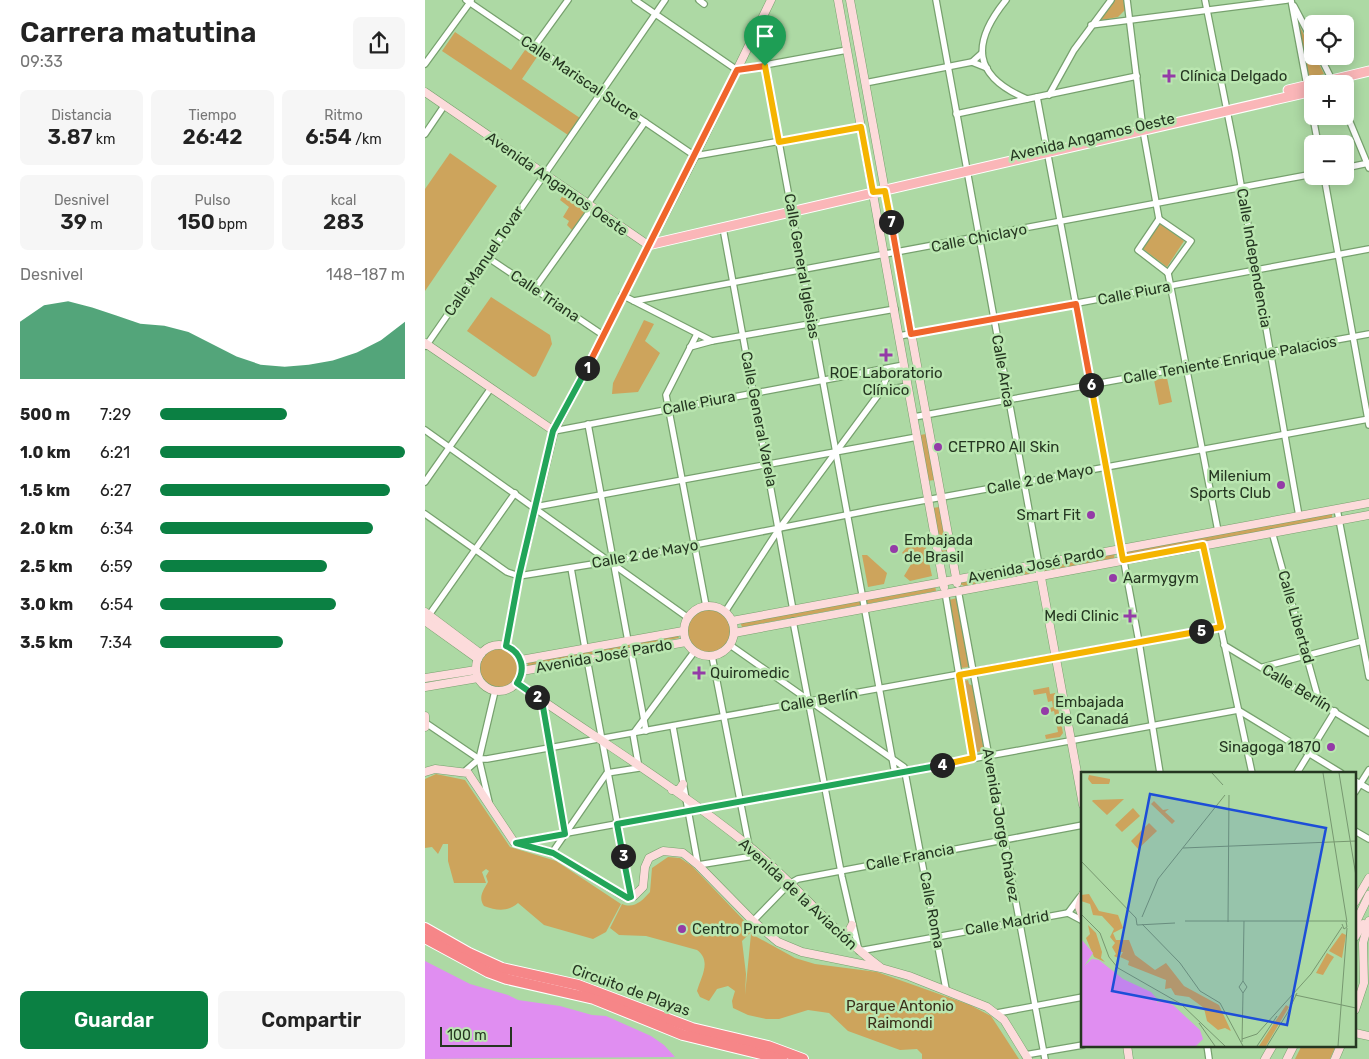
<!DOCTYPE html>
<html lang="es">
<head>
<meta charset="utf-8">
<style>
	:root { --surface:#fff; --page:#f6f6f6; --text:#222; --muted:#767676; --accent:#0b8043 }
	body { margin:0; font-family:Rubik,sans-serif; background:var(--page); color:var(--text); height:100vh; display:flex; flex-direction:column; font-size:19px; white-space:nowrap }
	* { box-sizing:border-box; margin:0 }
	p { font-size:16px; color:var(--muted) }
	.icon { flex:none; width:28px; height:28px; fill:none; stroke:currentColor; stroke-width:2; stroke-linecap:round; stroke-linejoin:round }
	.map { position:relative; flex:1; overflow:hidden }
	.details { display:flex; flex-direction:column; background:var(--surface); width:425px }
	.details>* { flex:none }
	.tools { position:absolute; left:879px; top:15px; display:grid; gap:10px }
	.tools a { display:grid; place-items:center; width:50px; height:50px; border-radius:8px; background:var(--surface); box-shadow:0 2px 12px #0003; font-size:25px }
	.scale { position:absolute; left:15px; bottom:12px; width:72px; box-sizing:border-box; padding-left:5px; border:2px solid #253621; border-top:0; font-size:14px; line-height:18px; white-space:nowrap; color:#253621; -webkit-text-stroke:4px #bae6b0; paint-order:stroke }
	.pin { position:absolute; display:grid; place-items:center; width:42px; height:42px; color:#fff; margin:-51px -21px; border-radius:50% 50% 50% 0; rotate:-45deg; box-shadow:0 0 5px #0007 }
	.pin .icon { rotate:45deg }
	.km { position:absolute; width:25px; height:25px; margin:-12px; border-radius:50%; background:#222; color:#fff; font-size:14px; line-height:25px; text-align:center }
	.round { display:grid; place-items:center; flex:none; width:52px; height:52px; border-radius:8px; background:var(--page) }
	.headline { display:flex; align-items:center; justify-content:space-between; height:85px; padding:0 20px }
	h1 { font-size:28px; font-weight:600; line-height:38px }
	.metrics { display:grid; grid-template-columns:repeat(3,1fr); gap:8px; height:85px; padding:5px 20px }
	.metrics div { display:grid; align-content:center; border-radius:8px; background:var(--page); text-align:center }
	.metrics b { font-size:21px; font-weight:600 }
	.metrics small { font-size:14px; font-weight:400 }
	.metrics p { font-size:14px }
	.chart { height:140px; padding:10px 20px }
	.chart p { display:flex; justify-content:space-between }
	.chart svg { width:100%; height:90px; margin-top:5px; fill:var(--accent); opacity:.7 }
	.action { display:flex; gap:10px; margin-top:auto; padding:10px 20px }
	.action a { flex:1; height:58px; border-radius:8px; background:var(--accent); color:#fff; font-size:20px; font-weight:600; line-height:58px; text-align:center }
	.action a+a { background:var(--page); color:var(--text) }
	ul { padding:0 20px; list-style:none; font-size:16px }
	li { display:grid; grid-template-columns:80px 60px 1fr; align-items:center; height:38px }
	li i { height:12px; border-radius:6px; background:var(--accent) }
	main { display:flex; flex:1; min-height:0 }
	.map>svg:first-child { display:block }
</style>
</head>
<body>
<main>
<section class="details">
<div class="headline"><div><h1>Carrera matutina</h1><p>09:33</p></div><a class="round"><svg class="icon" aria-label="share" viewBox="0 0 24 24"><path d="M12 15V3M7 8l5-5 5 5M5 13v7h14v-7"/></svg></a></div>
<div class="metrics">
<div><p>Distancia</p><b>3.87<small> km</small></b></div>
<div><p>Tiempo</p><b>26:42</b></div>
<div><p>Ritmo</p><b>6:54<small> /km</small></b></div>
</div>
<div class="metrics">
<div><p>Desnivel</p><b>39<small> m</small></b></div>
<div><p>Pulso</p><b>150<small> bpm</small></b></div>
<div><p>kcal</p><b>283</b></div>
</div>
<div class="chart"><p><span>Desnivel</span>148–187 m</p>
<svg viewBox="0 0 160 44" preserveAspectRatio="none"><path d="M0 44V16L10 8L20 6L30 9L40 13L50 17L60 18L70 21L80 27L90 33L100 37L110 38L120 37L130 35L140 31L150 25L160 16V44z"/></svg>
</div>
<ul>
<li><b>500 m</b>7:29<i style="width:52%"></i></li>
<li><b>1.0 km</b>6:21<i style="width:100%"></i></li>
<li><b>1.5 km</b>6:27<i style="width:94%"></i></li>
<li><b>2.0 km</b>6:34<i style="width:87%"></i></li>
<li><b>2.5 km</b>6:59<i style="width:68%"></i></li>
<li><b>3.0 km</b>6:54<i style="width:72%"></i></li>
<li><b>3.5 km</b>7:34<i style="width:50%"></i></li>
</ul>
<div class="action"><a>Guardar</a><a>Compartir</a></div>
</section>
<div class="map">
<svg width="944" height="1059" viewBox="0 0 944 1059">
	<rect width="100%" height="100%" fill="#add9a4"/>
	<g fill="#cda45c">
		<polygon points="687,0 702,0 703,7 693,17 671,21"/>
		<polygon points="872,21 887,51 888,56 890,56 899,74 882,78"/>
		<polygon points="30,32 86,70 100,50 112,57 97,79 155,118 143,135 17,51"/>
		<polygon points="25,153 72,186 0,291 0,189"/>
		<polygon points="138,195 161,210 147,230 142,225 144,221 138,217 144,207 135,200"/>
		<polygon points="735,224 759,241 742,267 717,248"/>
		<polygon points="66,297 125,335 127,344 111,376 108,377 42,331"/>
		<polygon points="219,320 229,324 220,341 235,353 213,392 187,394 188,383"/>
		<polygon points="742,378 747,402 734,405 729,380"/>
		<polygon points="501,434 509,480 503,481 495,435"/>
		<polygon points="514,507 522,551 516,552 508,508"/>
		<polygon points="907,513 907,519 702,556 700,553 700,551"/>
		<polygon points="487,541 500,544 507,576 485,581 479,576 488,561 477,553"/>
		<polygon points="690,553 689,558 620,571 617,568 617,566"/>
		<polygon points="437,555 442,555 462,573 459,584 443,587"/>
		<polygon points="609,566 610,573 539,586 535,584 537,580"/>
		<polygon points="510,585 511,591 317,627 315,622"/>
		<polygon points="532,598 544,667 536,668 524,600"/>
		<circle cx="284" cy="631" r="23"/>
		<polygon points="251,632 254,638 103,666 102,659"/>
		<circle cx="74" cy="669" r="20"/>
		<polygon points="543,680 544,684 548,686 559,751 551,752 539,681"/>
		<polygon points="624,687 625,694 630,693 638,733 635,737 621,739 620,735 633,732 629,711 625,712 625,708 628,707 627,701 623,702 621,693 609,695 608,690"/>
		<path d="M11 774 40 780 85 847 131 861 196 904 181 932 168 939 119 925 93 903C83 912 72 911 59 906 53 897 58 891 63 882L61 876 64 871 61 869 57 872 61 883H29L23 861V844H18L13 854 7 847 0 848V779Z"/>
		<path d="M243 857 255 858 267 866 328 930 317 941 321 974 320 995 326 934 328 931 330 936 370 958 390 964 452 972 545 1005 566 1016 594 1059H497V1054L492 1049 475 1050 423 1031 404 1013 383 1010 354 1019H341L323 1015 308 1008 307 1001 310 991 303 986 292 989 284 1001 275 997 272 991C276 977 287 961 272 950L221 936 194 935 185 928 197 904C209 909 217 901 225 892L227 868Z"/>
		<polygon points="877,1045 911,1045 905,1059 870,1059"/>
	</g>
	<polygon fill="#e08ef1" points="0,961 45,984 83,995 93,1000 135,1006 167,1015 181,1016 226,1036 239,1045 250,1057 0,1059"/>
	<g fill="none" stroke-linecap="round" stroke-linejoin="round">
		<g stroke="#77a16e" stroke-width="8">
			<g id="street">
				<polyline points="41,0 270,156 436,127"/>
				<polyline points="210,0 312,70 422,50"/>
				<polyline points="274,0 279,4"/>
				<polyline points="511,0 614,565"/>
				<path d="M581 0C546 43 547 76 602 99"/>
				<polyline points="702,0 718,130 734,219"/>
				<polyline points="780,0 810,151 874,516"/>
				<polyline points="866,0 893,144"/>
				<polyline points="869,6 888,42"/>
				<polyline points="666,25 862,0"/>
				<polyline points="109,47 143,0"/>
				<polyline points="895,56 908,82"/>
				<polyline points="547,62 562,68"/>
				<polyline points="0,64 46,1"/>
				<polyline points="340,66 470,774"/>
				<polyline points="440,83 547,62 557,53"/>
				<polyline points="624,95 649,50 686,0"/>
				<polyline points="612,97 714,642 735,773"/>
				<polyline points="920,110 944,168"/>
				<polyline points="531,114 712,76"/>
				<polyline points="0,134 19,106"/>
				<polyline points="920,168 944,163"/>
				<polyline points="899,176 944,425"/>
				<polyline points="162,205 220,122"/>
				<polyline points="734,219 766,241 743,273"/>
				<polyline points="734,219 713,250 743,273"/>
				<polyline points="298,228 368,610"/>
				<polyline points="62,257 178,335"/>
				<polyline points="743,273 793,531"/>
				<polyline points="110,288 167,208"/>
				<polyline points="197,295 287,341 470,309"/>
				<polyline points="209,301 888,174"/>
				<polyline points="272,334 241,395 281,606"/>
				<polyline points="474,336 944,249"/>
				<polyline points="1,346 240,0"/>
				<polyline points="265,347 287,341"/>
				<polyline points="456,391 483,386"/>
				<polyline points="489,417 944,334"/>
				<polyline points="163,424 203,641"/>
				<polyline points="0,430 262,617"/>
				<polyline points="129,431 479,365"/>
				<polyline points="0,482 66,388"/>
				<polyline points="110,507 492,437"/>
				<polyline points="912,509 944,677"/>
				<polyline points="0,514 82,572 94,576 187,561 452,509 944,419"/>
				<polyline points="847,532 894,701"/>
				<polyline points="778,545 827,773"/>
				<polyline points="146,568 160,648"/>
				<polyline points="533,590 620,1059"/>
				<polyline points="520,592 548,758"/>
				<polyline points="300,612 354,529 456,391 461,379 459,369"/>
				<polyline points="2,618 90,493"/>
				<polyline points="368,621 417,877 434,951 643,913 658,921"/>
				<polyline points="305,645 479,767 521,989"/>
				<polyline points="799,645 944,733"/>
				<polyline points="206,651 221,731"/>
				<polyline points="287,656 324,846"/>
				<polyline points="162,659 206,897"/>
				<polyline points="838,667 937,641"/>
				<polyline points="117,701 140,834"/>
				<polyline points="1,723 54,759 62,759 796,627"/>
				<polyline points="248,727 273,865 335,855"/>
				<polyline points="39,772 54,759"/>
				<polyline points="872,773 910,711"/>
				<polyline points="930,781 944,789"/>
				<polyline points="930,792 944,770"/>
				<polyline points="64,802 54,759 70,691"/>
				<polyline points="930,831 944,839"/>
				<polyline points="93,842 813,710 916,773"/>
				<polyline points="127,853 182,773 214,768 208,734 269,652"/>
				<polyline points="643,913 655,897"/>
				<polyline points="328,921 364,884 373,879 658,825"/>
				<polyline points="572,1013 658,997"/>
				<polyline points="782,1045 784,1059"/>
				<polyline points="600,1055 658,1045"/>
			</g>
		</g>
		<g stroke="#77a16e" stroke-width="9">
			<g id="secondary">
				<polyline points="413,0 519,587"/>
				<polyline points="425,0 532,583"/>
				<polyline points="0,92 223,245"/>
				<polyline points="0,343 129,431"/>
				<polyline points="615,572 658,805"/>
				<circle cx="284" cy="631" r="25"/>
				<polyline points="0,612 56,654"/>
				<polyline points="0,621 53,659"/>
				<polyline points="307,621 944,503"/>
				<polyline points="309,633 944,515"/>
				<circle cx="74" cy="668" r="23"/>
				<polyline points="81,646 94,576 129,431 270,156 346,0"/>
				<polyline points="96,660 258,631"/>
				<polyline points="97,671 261,642"/>
				<polyline points="0,678 51,670"/>
				<path d="M92 683C169 737 251 787 324 846 370 883 407 931 455 967"/>
				<polyline points="0,687 53,678"/>
				<polyline points="0,716 0,727"/>
				<polyline points="0,772 10,769 43,773 89,842 128,853 200,897 209,896 218,887 220,867 224,858 238,851 258,853 273,865 328,921 353,942 377,952 456,968 484,976 562,1007 579,1020 603,1059"/>
				<polyline points="247,790 254,790 258,784"/>
				<polyline points="658,894 654,907 658,918"/>
				<polyline points="930,902 944,878"/>
				<polyline points="930,924 944,895"/>
				<polyline points="415,933 423,933 427,925"/>
				<polyline points="930,937 938,924 942,925"/>
				<polyline points="930,1010 939,983 938,943 944,921"/>
				<polyline points="930,1033 944,1036"/>
				<polyline points="702,1045 704,1059"/>
				<polyline points="840,1059 848,1045"/>
				<polyline points="862,1059 869,1045"/>
				<polyline points="910,1059 916,1045"/>
			</g>
		</g>
		<g stroke="#fff" stroke-width="11">
			<g id="primary">
				<polyline points="890,84 944,71"/>
				<polyline points="863,90 888,84"/>
				<polyline points="223,245 888,91"/>
			</g>
		</g>
		<g stroke="#fff" stroke-width="12">
			<g id="highway">
				<polyline points="0,928 44,953 77,968 153,985 267,1028 343,1046 378,1059"/>
				<polyline points="0,938 63,972 82,979 169,999 258,1035 357,1059"/>
			</g>
		</g>
		<use href="#street" stroke="#fff" stroke-width="5.5"/>
		<use href="#secondary" stroke="#fcdbdb" stroke-width="8"/>
		<use href="#primary" stroke="#fab6b8" stroke-width="9"/>
		<use href="#highway" stroke="#f68688" stroke-width="10"/>
	</g>
	<g fill="none" stroke-linecap="round" stroke-linejoin="round">
		<g stroke="#fff" stroke-width="10">
			<polyline id="split-1" points="162,368 312,70 340,66"/>
		</g>
		<g stroke="#fff" stroke-width="10">
			<path id="split-2" d="M112 697 92 683C101 669 97 653 81 646L94 576 128 431 162 368"/>
		</g>
		<g stroke="#fff" stroke-width="10">
			<polyline id="split-3" points="112,697 117,701 140,834 91,843 128,853 203,898 206,897 198,856"/>
		</g>
		<g stroke="#fff" stroke-width="10">
			<polyline id="split-4" points="198,856 192,824 517,765"/>
		</g>
		<g stroke="#fff" stroke-width="10">
			<polyline id="split-5" points="517,765 548,758 534,675 776,631"/>
		</g>
		<g stroke="#fff" stroke-width="10">
			<polyline id="split-6" points="666,385 698,560 778,545 796,627 776,631"/>
		</g>
		<g stroke="#fff" stroke-width="10">
			<polyline id="split-7" points="466,222 486,334 651,304 666,385"/>
		</g>
		<g stroke="#fff" stroke-width="10">
			<polyline id="split-8" points="340,66 354,142 436,127 448,192 460,191 466,222"/>
		</g>
		<use href="#split-1" stroke="#f0652b" stroke-width="6"/>
		<use href="#split-2" stroke="#22a559" stroke-width="6"/>
		<use href="#split-3" stroke="#22a559" stroke-width="6"/>
		<use href="#split-4" stroke="#22a559" stroke-width="6"/>
		<use href="#split-5" stroke="#f5b400" stroke-width="6"/>
		<use href="#split-6" stroke="#f5b400" stroke-width="6"/>
		<use href="#split-7" stroke="#f0652b" stroke-width="6"/>
		<use href="#split-8" stroke="#f5b400" stroke-width="6"/>
	</g>
	<g fill="#943ba7" stroke="#bae6b0" stroke-width="2">
		<path d="M741.5 68.5h5v5h5v5h-5v5h-5v-5h-5v-5h5z"/>
		<path d="M458.5 347.5h5v5h5v5h-5v5h-5v-5h-5v-5h5z"/>
		<circle cx="513" cy="447" r="5"/>
		<circle cx="856" cy="485" r="5"/>
		<circle cx="666" cy="515" r="5"/>
		<circle cx="469" cy="549" r="5"/>
		<circle cx="688" cy="578" r="5"/>
		<path d="M702.5 608.5h5v5h5v5h-5v5h-5v-5h-5v-5h5z"/>
		<path d="M271.5 665.5h5v5h5v5h-5v5h-5v-5h-5v-5h5z"/>
		<circle cx="620" cy="711" r="5"/>
		<circle cx="906" cy="747" r="5"/>
		<circle cx="257" cy="929" r="5"/>
	</g>
	<g text-anchor="middle" dominant-baseline="central" stroke-width="5" stroke-linejoin="round" paint-order="stroke">
		<g font-size="15" fill="#253621" stroke="#bae6b0" text-anchor="start">
			<text x="755" y="76">Clínica Delgado</text>
			<text x="461" y="373" text-anchor="middle">ROE Laboratorio<tspan x="461" dy="17">Clínico</tspan></text>
			<text x="523" y="447">CETPRO All Skin</text>
			<text x="846" y="476" text-anchor="end">Milenium<tspan x="846" dy="17">Sports Club</tspan></text>
			<text x="656" y="515" text-anchor="end">Smart Fit</text>
			<text x="479" y="540">Embajada<tspan x="479" dy="17">de Brasil</tspan></text>
			<text x="698" y="578">Aarmygym</text>
			<text x="694" y="616" text-anchor="end">Medi Clinic</text>
			<text x="285" y="673">Quiromedic</text>
			<text x="630" y="702">Embajada<tspan x="630" dy="17">de Canadá</tspan></text>
			<text x="896" y="747" text-anchor="end">Sinagoga 1870</text>
			<text x="267" y="929">Centro Promotor</text>
		</g>
		<g font-size="15" fill="#253621" stroke="#bae6b0">
			<text transform="translate(155 78) rotate(34)">Calle Mariscal Sucre</text>
			<text transform="translate(667 137) rotate(-13)">Avenida Angamos Oeste</text>
			<text transform="translate(132 184) rotate(35)">Avenida Angamos Oeste</text>
			<text transform="translate(554 238) rotate(-11)">Calle Chiclayo</text>
			<text transform="translate(829 258) rotate(80)">Calle Independencia</text>
			<text transform="translate(59 261) rotate(-56)">Calle Manuel Tovar</text>
			<text transform="translate(377 266) rotate(80)">Calle General Iglesias</text>
			<text transform="translate(709 293) rotate(-11)">Calle Piura</text>
			<text transform="translate(120 296) rotate(34)">Calle Triana</text>
			<text transform="translate(805 360) rotate(-10)">Calle Teniente Enrique Palacios</text>
			<text transform="translate(578 371) rotate(80)">Calle Arica</text>
			<text transform="translate(274 403) rotate(-11)">Calle Piura</text>
			<text transform="translate(334 419) rotate(79)">Calle General Varela</text>
			<text transform="translate(615 479) rotate(-11)">Calle 2 de Mayo</text>
			<text transform="translate(220 554) rotate(-10)">Calle 2 de Mayo</text>
			<text transform="translate(611 565) rotate(-11)">Avenida José Pardo</text>
			<text transform="translate(871 617) rotate(74)">Calle Libertad</text>
			<text transform="translate(179 656) rotate(-10)">Avenida José Pardo</text>
			<text transform="translate(872 688) rotate(31)">Calle Berlín</text>
			<text transform="translate(394 700) rotate(-10)">Calle Berlín</text>
			<text transform="translate(576 825) rotate(80)">Avenida Jorge Chávez</text>
			<text transform="translate(485 857) rotate(-11)">Calle Francia</text>
			<text transform="translate(373 894) rotate(43)">Avenida de la Aviación</text>
			<text transform="translate(507 910) rotate(79)">Calle Roma</text>
			<text transform="translate(582 923) rotate(-10)">Calle Madrid</text>
			<text transform="translate(206 990) rotate(20)">Circuito de Playas</text>
		</g>
		<g font-size="15" fill="#3b2f1a" stroke="#bae6b0">
			<text x="475" y="1006">Parque Antonio<tspan x="475" dy="17">Raimondi</tspan></text>
		</g>
	</g>
	<g transform="translate(656 772)">
		<rect width="275" height="275" fill="#add9a4"/>
		<path d="M8 3 29 7V9L28 12H11L7 7ZM43 27 26 43 11 29 12 28ZM73 29 82 38 88 37 84 40 94 49 91 52 70 32ZM52 36 59 44 41 60 34 53ZM68 51 76 59 57 77 50 69ZM8 122 18 139 37 143 42 156 32 161 35 168H48L54 183 74 198 85 191 103 214 138 233 150 259 144 256 137 258 126 249 123 236 108 225 94 223 90 216 84 217 85 208 47 193 48 189 39 185 42 180H39L37 186 33 184 35 182 31 175 34 171 29 165 33 157 21 144 12 143 9 132 0 129V123ZM7 153 15 161 21 180 20 186 24 190 13 185 5 166 9 162ZM261 161 265 163 261 186 248 179ZM246 181 253 185 249 191 242 203 235 201ZM205 233 208 235 185 274H178Z" fill="#cda45c"/>
		<path d="M0 167 12 181 3 194 11 187 18 188 42 207 70 220 77 228 76 231 81 228 92 233 119 258 122 267 115 274H0Z" fill="#e08ef1"/>
		<path fill="none" stroke="#779870" stroke-width="1" d="M131 1 142 13M242 1 266 150M258 1 275 104M102 76 275 69M0 89 55 146 56 153 94 151M0 142 19 161 28 185 37 196 100 232 144 274M61 145 77 107 144 23M104 149H265L266 155 263 157 261 152M147 150 148 23M61 152 99 191 119 219 139 231 162 274M162 221 166 215 162 209 163 149M214 223 275 236M118 251 134 274M161 267 176 262 230 202 261 155M161 270 162 221 158 215 162 209M176 274 196 244M186 274 207 240 216 221M257 274 266 156"/>
		<path fill="#1d4ed8" fill-opacity="0.15" stroke="#1d4ed8" stroke-width="2.5" d="M69 22 245 56 206 253 31 219Z"/>
		<rect width="275" height="275" fill="none" stroke="#253621" stroke-width="2.5"/>
	</g>
</svg>
<div class="tools">
<a><svg class="icon" aria-label="locate" viewBox="0 0 24 24"><circle cx="12" cy="12" r="6"/><path d="M12 2v4M12 18v4M2 12h4M18 12h4"/></svg></a>
<a>+</a>
<a>−</a>
</div>
<div class="scale">100 m</div>
<div class="pin" style="left:340px;top:66px;background:#1e9e55"><svg class="icon" aria-label="arrive" viewBox="0 0 24 24"><path d="M6 21V4h12l-3 4 3 4H6"/></svg></div>
<b class="km" style="left:162px;top:368px">1</b>
<b class="km" style="left:112px;top:697px">2</b>
<b class="km" style="left:198px;top:856px">3</b>
<b class="km" style="left:517px;top:765px">4</b>
<b class="km" style="left:776px;top:631px">5</b>
<b class="km" style="left:666px;top:385px">6</b>
<b class="km" style="left:466px;top:222px">7</b>
</div>
</main>
</body>
</html>
